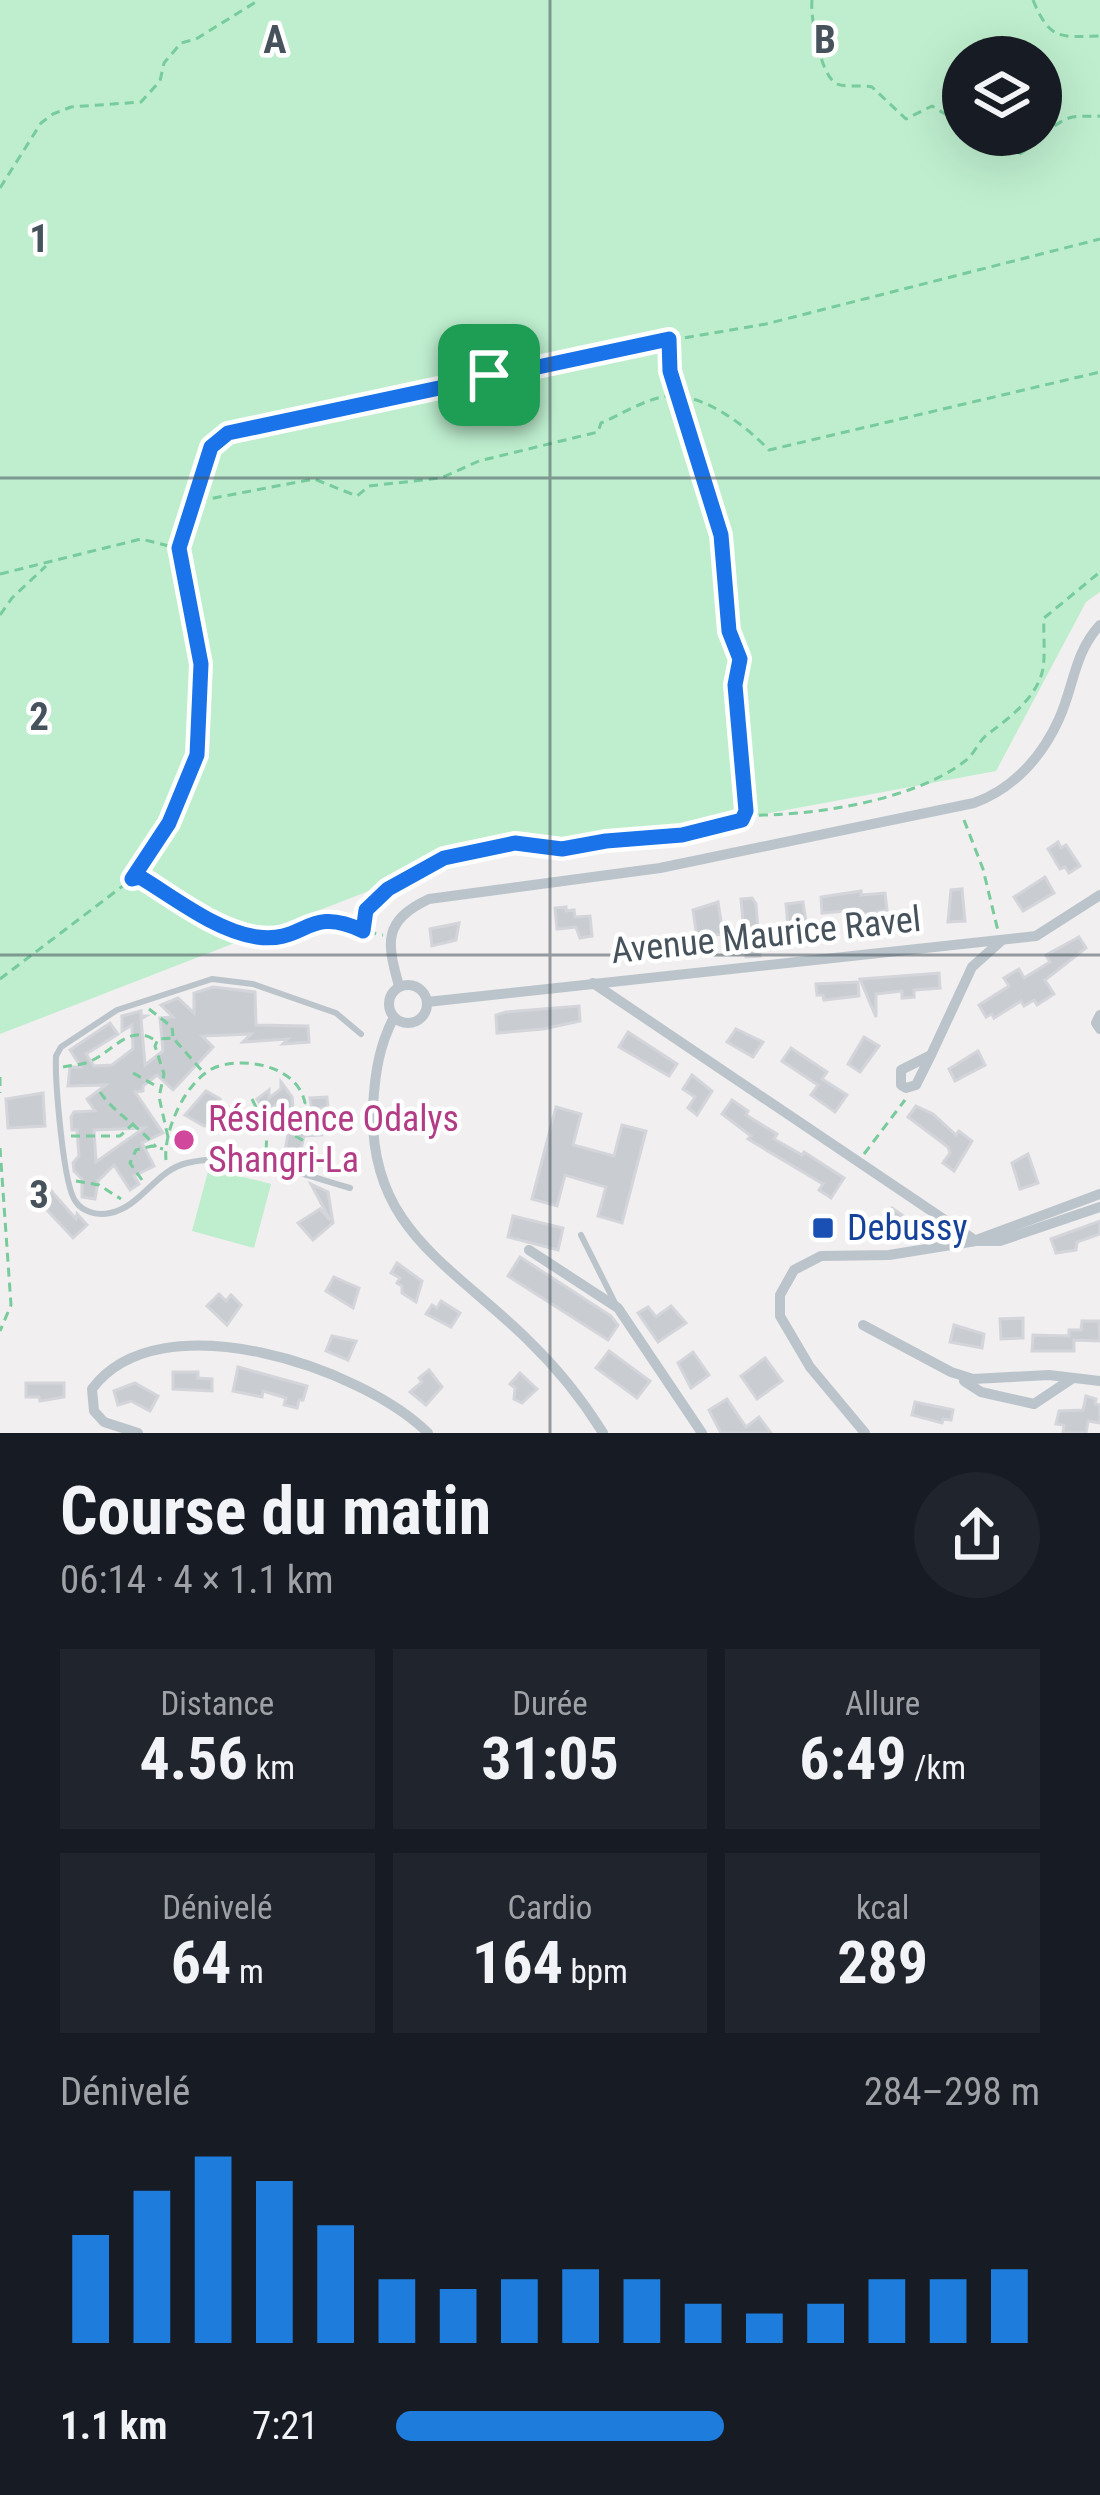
<!DOCTYPE html>
<html lang="fr">
<head>
<meta charset="utf-8">
<style>
	:root { --surface:#171b24; --page:#20242c; --text:#f1f3f6; --muted:#9ea1a6; --accent:#1e7ddc }
	body { margin:0; font-family:"Roboto Condensed",sans-serif; background:var(--page); color:var(--text); height:100vh; display:flex; flex-direction:column; font-size:45px; white-space:nowrap }
	* { box-sizing:border-box; margin:0 }
	p { font-size:39px; color:var(--muted) }
	.icon { flex:none; width:66px; height:66px; fill:none; stroke:currentColor; stroke-width:2; stroke-linecap:round; stroke-linejoin:round }
	.map { position:relative; height:1433px; overflow:hidden }
	.side { display:flex; flex-direction:column; background:var(--surface); flex:1 }
	.side>* { flex:none }
	.buttons { position:absolute; left:942px; top:36px; display:grid; gap:24px }
	.buttons a { display:grid; place-items:center; width:120px; height:120px; border-radius:50%; background:var(--surface); box-shadow:0 12px 48px #0002; font-size:60px }
	.pin { position:absolute; display:grid; place-items:center; width:102px; height:102px; color:#fff; margin:-51px; border-radius:24px; box-shadow:0 6px 18px #0006 }
	.round { display:grid; place-items:center; flex:none; width:126px; height:126px; border-radius:63px; background:var(--page) }
	.headline { display:flex; align-items:center; justify-content:space-between; height:204px; padding:0 60px }
	h1 { font-size:66px; font-weight:700; line-height:90px }
	.stats { display:grid; grid-template-columns:repeat(3,1fr); gap:18px; height:204px; padding:12px 60px }
	.stats div { display:grid; align-content:center; border-radius:0px; background:var(--page); text-align:center }
	.stats b { font-size:60px; font-weight:700 }
	.stats small { font-size:33px; font-weight:400 }
	.stats p { font-size:33px }
	.chart { height:336px; padding:24px 60px }
	.chart p { display:flex; justify-content:space-between }
	.chart svg { width:100%; height:216px; margin-top:12px; stroke:var(--accent); stroke-width:6 }
	ul { padding:0 60px; list-style:none; font-size:39px }
	li { display:grid; grid-template-columns:192px 144px 1fr; align-items:center; height:90px }
	li i { height:30px; border-radius:15px; background:var(--accent) }
	.map>svg:first-child { display:block }
</style>
</head>
<body>
<div class="map">
<svg width="1100" height="1433" viewBox="0 0 1100 1433">
	<rect width="100%" height="100%" fill="#f1efef"/>
	<g fill="#beeece" fill-rule="evenodd">
		<path d="M0 0H1100V592L1086 602 996 771 706 825 524 851 379 887 0 1034ZM963 57H1041V135H963Z"/>
		<polygon points="209,1168 271,1184 254,1248 192,1231"/>
	</g>
	<g fill="#c9ccd1" stroke="#d3d5da" stroke-width="3" fill-rule="evenodd">
		<polygon points="1058,842 1061,848 1066,845 1080,866 1069,873 1065,867 1060,869 1048,849"/>
		<polygon points="1045,877 1054,893 1023,911 1014,897"/>
		<polygon points="962,889 965,921 948,922 951,890"/>
		<polygon points="861,891 861,895 885,893 887,910 861,915 855,910 822,913 821,897"/>
		<polygon points="752,898 756,904 760,956 746,957 741,899"/>
		<polygon points="718,902 723,934 697,937 693,910"/>
		<polygon points="803,902 807,929 793,934 788,926 786,904"/>
		<polygon points="566,907 566,911 574,910 575,917 590,916 592,936 580,938 576,927 557,929 555,908"/>
		<polygon points="459,923 456,940 432,946 430,929"/>
		<polygon points="1079,937 1086,948 1045,980 1054,994 1037,1005 1034,1000 1024,1006 1021,1001 994,1018 992,1014 986,1017 979,1005 1009,986 1004,978 1019,969 1024,978 1050,962 1046,955"/>
		<polygon points="939,973 940,988 914,990 914,997 902,998 902,991 876,994 876,1017 860,979"/>
		<polygon points="858,982 859,996 824,1000 823,995 817,995 816,984"/>
		<path d="M213 987 255 992 256 1025 308 1026 309 1042 283 1044 288 1039 243 1042 251 1034 202 1036 213 1047 173 1090 157 1075 143 1086V1091L135 1092 163 1133 142 1143 154 1166 134 1176 139 1184 130 1190 114 1165 98 1181 95 1199 82 1197V1179L74 1171 73 1163 79 1156 77 1130H72L71 1117 74 1112 95 1111 87 1099 106 1085 68 1086 70 1067H81L70 1050 110 1023 118 1034 86 1054 94 1066 112 1065 133 1049 132 1025 122 1031V1016L141 1011V1016H146L141 1019 145 1065 163 1051 160 1018 173 1017 161 1005 178 998 194 1013V993ZM144 1128 96 1162 94 1130Z"/>
		<polygon points="579,1006 580,1021 543,1029 497,1033 496,1015 506,1012"/>
		<polygon points="736,1029 763,1042 753,1057 727,1042"/>
		<polygon points="628,1032 677,1064 669,1076 619,1047"/>
		<polygon points="864,1037 879,1046 860,1072 848,1064"/>
		<polygon points="791,1048 827,1072 822,1079 847,1095 835,1112 811,1095 818,1085 782,1061"/>
		<polygon points="978,1051 985,1065 955,1081 949,1069"/>
		<polygon points="692,1075 712,1091 697,1115 688,1108 695,1097 683,1089"/>
		<polygon points="281,1082 292,1097 294,1119 308,1118 314,1125 310,1098 327,1097 328,1107 321,1108 322,1129 317,1129 321,1135 304,1136 300,1154 285,1151 289,1128 283,1129 282,1101 270,1109 270,1121 257,1122 257,1129 246,1130 246,1123 204,1126 185,1115 206,1091 220,1099 213,1109 237,1107 237,1114 266,1113 257,1099 269,1090 269,1098 281,1089"/>
		<polygon points="43,1093 45,1126 8,1128 6,1099"/>
		<polygon points="732,1100 748,1111 746,1115 777,1134 774,1139 802,1155 804,1152 844,1178 831,1198 819,1190 823,1184 748,1139 751,1136 722,1114"/>
		<polygon points="916,1106 933,1114 956,1135 959,1131 972,1141 954,1171 943,1163 950,1153 948,1147 908,1117"/>
		<polygon points="556,1107 581,1114 573,1145 614,1156 622,1125 646,1131 622,1223 598,1216 606,1187 565,1175 557,1206 532,1199"/>
		<polygon points="1028,1154 1038,1183 1020,1189 1012,1163"/>
		<polygon points="311,1184 328,1192 333,1223 313,1240 298,1223 320,1209 330,1220"/>
		<polygon points="46,1185 76,1219 77,1214 87,1225 73,1238 34,1196"/>
		<polygon points="892,1208 912,1222 894,1238 879,1228"/>
		<polygon points="513,1216 563,1228 558,1250 508,1237"/>
		<polygon points="1100,1221 1100,1234 1077,1242 1076,1250 1056,1253 1051,1239"/>
		<polygon points="520,1257 611,1316 618,1325 608,1340 508,1276"/>
		<polygon points="397,1263 422,1281 416,1302 402,1293 402,1286 397,1283 400,1278 391,1273"/>
		<polygon points="334,1277 359,1288 353,1308 326,1291"/>
		<polygon points="219,1294 226,1301 231,1295 241,1305 227,1325 207,1306"/>
		<polygon points="441,1301 460,1313 451,1327 426,1314 432,1305 437,1308"/>
		<polygon points="671,1306 686,1323 658,1342 638,1313 648,1307 656,1317"/>
		<polygon points="1023,1318 1023,1338 1001,1339 1000,1319"/>
		<polygon points="1082,1321 1099,1321 1100,1341 1074,1340 1074,1351 1032,1351 1033,1335 1069,1336 1069,1330 1081,1330"/>
		<polygon points="954,1325 984,1334 982,1348 950,1342"/>
		<polygon points="332,1336 356,1341 348,1360 326,1351"/>
		<polygon points="609,1351 650,1381 637,1398 596,1368"/>
		<polygon points="693,1352 709,1375 691,1388 678,1363"/>
		<polygon points="765,1358 782,1381 757,1399 741,1376"/>
		<polygon points="238,1367 307,1386 303,1400 299,1400 297,1408 284,1405 286,1398 263,1391 262,1397 233,1391"/>
		<polygon points="429,1370 442,1387 426,1405 410,1392 422,1382 419,1378"/>
		<polygon points="173,1372 198,1372 198,1378 212,1379 212,1391 173,1389"/>
		<polygon points="520,1373 537,1389 522,1403 514,1399 515,1388 510,1384"/>
		<polygon points="26,1383 64,1383 64,1397 40,1401 39,1397 26,1397"/>
		<polygon points="135,1383 158,1396 150,1411 131,1401 118,1405 114,1391"/>
		<polygon points="1086,1396 1096,1399 1095,1404 1100,1405 1100,1423 1088,1421 1086,1433 1063,1433 1064,1425 1056,1424 1059,1411 1083,1410"/>
		<polygon points="727,1399 746,1427 759,1417 771,1433 721,1433 709,1410"/>
		<polygon points="915,1402 953,1410 951,1420 943,1419 942,1423 912,1415"/>
	</g>
	<g fill="none" stroke-linecap="round" stroke-linejoin="round">
		<g stroke="#77cb9c" stroke-width="3" stroke-dasharray="9 6" stroke-linecap="butt">
			<path d="M812 0C810 17 820 71 834 82 842 89 860 84 872 87L906 119 932 106 963 125"/>
			<path d="M1033 0C1050 41 1060 37 1100 36"/>
			<path d="M970 135 979 144C998 138 1007 137 1018 155 1037 144 1050 125 1069 118 1079 115 1090 117 1100 116"/>
			<polyline points="0,188 41,123 53,114 71,107 141,102 160,81 164,63 181,43 196,39 259,0"/>
			<path d="M198 501 314 479 357 496 369 486 441 478 479 461 598 432 601 423C620 415 642 401 662 397 699 389 745 425 769 450L1100 372"/>
			<polyline points="0,574 141,539 177,548"/>
			<polyline points="0,615 12,598 46,566"/>
			<path d="M744 815C808 817 914 801 965 761 975 754 978 741 988 734 1009 718 1034 700 1042 673 1046 657 1043 635 1044 618L1100 572"/>
			<polyline points="964,820 983,869 998,931"/>
			<path d="M134 878 140 877C174 898 245 950 286 936 305 930 317 915 339 920 354 923 366 933 383 935"/>
			<polyline points="363,931 366,910 388,889 444,858 515,843 562,849 606,841 682,835 742,820 746,811 735,685 740,659 729,631 724,595 720,535 670,371 669,341"/>
			<polyline points="0,979 132,879 168,823 197,755 201,664 179,548 211,447 228,433 590,354 766,324 1100,239"/>
			<polyline points="149,1009 172,1027 173,1036"/>
			<path d="M63 1067C73 1065 84 1065 93 1060 115 1049 131 1023 156 1041"/>
			<polyline points="133,1073 158,1087"/>
			<polyline points="0,1077 0,1093"/>
			<path d="M100 1092C115 1114 139 1126 156 1147"/>
			<polyline points="252,1099 267,1129 266,1153"/>
			<polyline points="71,1136 120,1136 134,1123"/>
			<path d="M295 1136C309 1143 316 1150 315 1166"/>
			<polyline points="168,1137 159,1097 164,1074 155,1046 158,1039 173,1038 204,1073"/>
			<polyline points="0,1148 11,1305 0,1331"/>
			<polyline points="864,1154 905,1100"/>
			<path d="M166 1160C163 1130 188 1075 219 1066 251 1057 298 1068 305 1103L301 1108 279 1112 267 1129"/>
			<polyline points="142,1180 130,1163 136,1150 152,1146 163,1149"/>
			<polyline points="76,1181 99,1185 121,1199"/>
		</g>
		<g stroke="#bbc4cb" stroke-width="6">
			<path d="M350 1188C298 1173 241 1150 187 1163 156 1170 141 1207 110 1213 98 1216 83 1212 76 1202 63 1187 55 1079 56 1056L61 1047 117 1010 212 979 253 984 336 1013 361 1034"/>
			<polyline points="581,1235 616,1305"/>
		</g>
		<g stroke="#bbc4cb" stroke-width="10">
			<polyline points="593,983 976,1241"/>
			<circle cx="408" cy="1004" r="19"/>
			<path d="M399 986C387 943 382 921 429 899L660 868 974 803C1013 789 1042 757 1059 719 1074 686 1074 653 1100 625"/>
			<polyline points="427,1002 1036,936 1100,895"/>
			<polyline points="1100,1015 1096,1023 1100,1029"/>
			<path d="M394 1017C379 1046 375 1073 373 1106 368 1229 451 1264 528 1340 557 1368 582 1399 603 1433"/>
			<polyline points="931,1055 916,1085 906,1088 901,1085 901,1070 931,1055 972,967 1001,941"/>
			<polyline points="979,1239 1100,1194"/>
			<polyline points="529,1250 618,1308 702,1433"/>
			<polyline points="863,1325 951,1372 973,1379 1049,1375 1100,1381"/>
			<polyline points="964,1381 981,1392 1034,1404 1073,1378"/>
			<path d="M138 1433 104 1422 94 1411 92 1389C159 1298 363 1368 428 1433"/>
			<polyline points="865,1433 810,1367 780,1316 780,1295 794,1270 821,1256 889,1255 976,1241 1000,1241 1100,1207"/>
		</g>
	</g>
	<g fill="none" stroke-linecap="round" stroke-linejoin="round">
		<g stroke="#fff" stroke-width="24">
			<path id="route" d="M669 339 670 371 721 535 729 631 740 659 735 685 746 811 742 820 682 835 606 841 562 849 515 843 444 858 388 889 366 910 363 931C307 904 306 944 257 937 216 931 175 898 140 877L132 879 169 823 197 755 201 664 179 548 211 447 228 433Z"/>
		</g>
		<use href="#route" stroke="#1a73e8" stroke-width="15"/>
	</g>
	<path fill="none" stroke="#47535c" stroke-width="3" stroke-opacity="0.55" d="M550 0V1433M0 478H1100M0 955H1100"/>
	<circle fill="#d1479c" stroke="#fff" stroke-width="4.5" cx="184" cy="1140" r="12"/>
	<rect fill="#1a4fb4" stroke="#fff" stroke-width="4.5" x="811" y="1216" width="24" height="24" rx="6"/>
	<g text-anchor="middle" dominant-baseline="central" stroke-width="9" stroke-linejoin="round" paint-order="stroke">
		<g font-size="36" fill="#47535c" stroke="#fff">
			<text transform="translate(766 935) rotate(-6)">Avenue Maurice Ravel</text>
		</g>
		<g font-size="36" fill="#b23c85" stroke="#fff" text-anchor="start">
			<text x="208" y="1119">Résidence Odalys<tspan x="208" dy="41">Shangri-La</tspan></text>
		</g>
		<g font-size="36" fill="#164399" stroke="#fff" text-anchor="start">
			<text x="847" y="1228">Debussy</text>
		</g>
	</g>
	<g font-size="39" text-anchor="middle" font-weight="bold" fill="#47535c" stroke="#fff" stroke-width="9" stroke-linejoin="round" paint-order="stroke">
		<text x="275" y="53">A</text>
		<text x="825" y="53">B</text>
		<text x="39" y="252">1</text>
		<text x="39" y="730">2</text>
		<text x="39" y="1208">3</text>
	</g>
</svg>
<div class="buttons">
<a><svg class="icon" aria-label="layers" viewBox="0 0 24 24"><path d="M12 4l9 5-9 5-9-5zM3 14l9 5 9-5"/></svg></a>
</div>
<div class="pin" style="left:489px;top:375px;background:#1e9e55"><svg class="icon" aria-label="arrive" viewBox="0 0 24 24"><path d="M6 21V4h12l-3 4 3 4H6"/></svg></div>
</div>
<section class="side">
<div class="headline"><div><h1>Course du matin</h1><p>06:14 · 4 × 1.1 km</p></div><a class="round"><svg class="icon" aria-label="share" viewBox="0 0 24 24"><path d="M12 15V3M7 8l5-5 5 5M5 13v7h14v-7"/></svg></a></div>
<div class="stats">
<div><p>Distance</p><b>4.56<small> km</small></b></div>
<div><p>Durée</p><b>31:05</b></div>
<div><p>Allure</p><b>6:49<small> /km</small></b></div>
</div>
<div class="stats">
<div><p>Dénivelé</p><b>64<small> m</small></b></div>
<div><p>Cardio</p><b>164<small> bpm</small></b></div>
<div><p>kcal</p><b>289</b></div>
</div>
<div class="chart"><p><span>Dénivelé</span>284–298 m</p>
<svg viewBox="0 0 160 44" preserveAspectRatio="none"><path d="M5 44V22M15 44V13M25 44V6M35 44V11M45 44V20M55 44V31M65 44V33M75 44V31M85 44V29M95 44V31M105 44V36M115 44V38M125 44V36M135 44V31M145 44V31M155 44V29"/></svg>
</div>
<ul>
<li><b>1.1 km</b>7:21<i style="width:51%"></i></li>
</ul>
</section>
</body>
</html>
